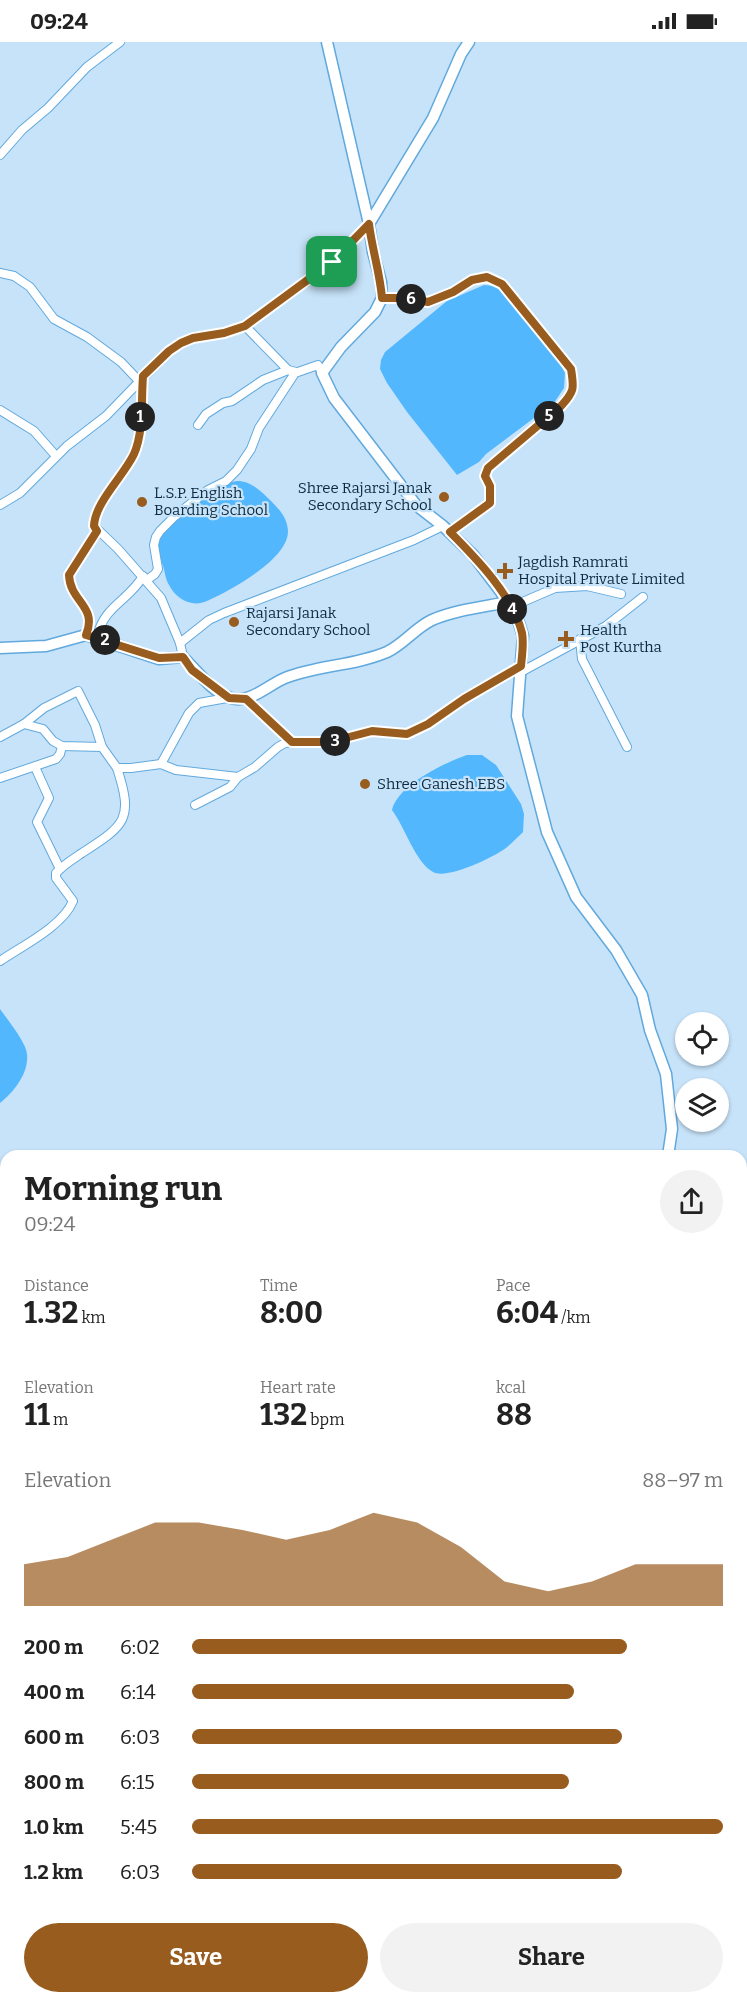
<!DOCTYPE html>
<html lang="en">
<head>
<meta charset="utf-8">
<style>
	:root { --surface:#fff; --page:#f2f2f2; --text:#222; --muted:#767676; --accent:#985c1e }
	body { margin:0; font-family:Bitter,serif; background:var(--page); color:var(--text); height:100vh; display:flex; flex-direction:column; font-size:22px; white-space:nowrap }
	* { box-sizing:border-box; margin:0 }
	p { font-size:20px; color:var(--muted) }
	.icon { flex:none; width:33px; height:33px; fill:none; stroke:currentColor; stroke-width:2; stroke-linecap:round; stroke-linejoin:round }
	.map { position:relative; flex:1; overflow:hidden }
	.drawer { position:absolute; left:0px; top:1108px; width:747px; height:854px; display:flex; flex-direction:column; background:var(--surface); border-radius:18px 18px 0 0; box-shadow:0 2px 4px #0004 }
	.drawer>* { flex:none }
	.controls { position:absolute; left:675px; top:970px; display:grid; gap:12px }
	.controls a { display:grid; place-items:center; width:54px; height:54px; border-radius:50%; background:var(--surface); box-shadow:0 2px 4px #0004; font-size:30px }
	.pin { position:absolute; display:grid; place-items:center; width:51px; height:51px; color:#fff; margin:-26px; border-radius:12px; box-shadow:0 3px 9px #0006 }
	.km { position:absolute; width:30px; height:30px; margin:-15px; border-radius:50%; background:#222; color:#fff; font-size:16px; line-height:30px; text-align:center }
	.round { display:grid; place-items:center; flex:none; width:63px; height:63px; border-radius:32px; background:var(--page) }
	.headline { display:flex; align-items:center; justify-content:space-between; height:102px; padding:0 24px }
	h1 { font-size:33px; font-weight:700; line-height:45px }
	.stats { display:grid; grid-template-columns:repeat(3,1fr); gap:9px; height:102px; padding:6px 24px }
	.stats div { display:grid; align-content:center }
	.stats b { font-size:30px; font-weight:700 }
	.stats small { font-size:16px; font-weight:400 }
	.stats p { font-size:16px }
	.chart { height:168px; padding:12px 24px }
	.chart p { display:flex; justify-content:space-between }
	.chart svg { width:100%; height:108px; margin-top:6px; fill:var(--accent); opacity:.7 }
	.action { display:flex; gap:12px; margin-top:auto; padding:12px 24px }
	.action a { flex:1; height:69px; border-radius:36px; background:var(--accent); color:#fff; font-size:24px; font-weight:700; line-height:69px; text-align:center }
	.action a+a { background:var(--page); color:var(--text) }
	ul { padding:0 24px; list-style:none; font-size:20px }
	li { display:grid; grid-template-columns:96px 72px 1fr; align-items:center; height:45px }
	li i { height:15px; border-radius:8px; background:var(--accent) }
	.status { display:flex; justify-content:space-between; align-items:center; height:42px; padding:0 30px; background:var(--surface); direction:ltr }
	.status svg { height:16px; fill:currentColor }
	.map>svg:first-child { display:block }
</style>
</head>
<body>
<div class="status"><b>09:24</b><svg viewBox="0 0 49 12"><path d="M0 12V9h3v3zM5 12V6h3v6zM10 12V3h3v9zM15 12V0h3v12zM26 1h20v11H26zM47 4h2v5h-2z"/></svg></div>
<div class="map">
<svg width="747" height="1961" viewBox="0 0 747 1961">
	<rect width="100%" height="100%" fill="#c7e3f9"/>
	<g fill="#53b7fd">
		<polygon points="484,243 496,244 504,248 555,313 565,331 564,346 554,361 486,412 479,420 457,433 407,370 387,341 380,327 381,318 385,310 447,259"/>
		<path d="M237 439C251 439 261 449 271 459 280 468 288 477 288 490 287 518 230 549 207 559 192 566 176 557 169 543 165 537 165 528 162 521 160 513 156 508 158 499 161 489 212 449 224 443 228 441 232 440 237 439Z"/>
		<path d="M467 713H482L496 723 521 762 524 772 523 790C518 795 512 801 506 806 494 815 447 838 433 830 415 820 405 785 392 768 398 743 444 721 467 713Z"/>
		<path d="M0 967C7 977 26 1000 27 1012 29 1031 14 1050 0 1061Z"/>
		<polygon points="741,1137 747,1144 747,1225 741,1229"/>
		<polygon points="747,1664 747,1739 741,1732 741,1668"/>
		<polygon points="0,1885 6,1895 6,1920 0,1925"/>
		<polygon points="6,1930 6,1956 63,1956 67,1961 0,1961 0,1934"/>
	</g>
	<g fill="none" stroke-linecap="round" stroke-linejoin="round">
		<g stroke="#53b7fd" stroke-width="9">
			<polyline points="0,1602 6,1596"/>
			<polyline points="0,1744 6,1754"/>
			<polyline points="741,1942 747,1937"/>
			<polyline points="717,1961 723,1956"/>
		</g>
		<g stroke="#61a9dd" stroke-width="10">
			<g id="street">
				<polyline points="0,113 22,88 48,66 87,25 120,0"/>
				<polyline points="0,231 14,234 30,245 54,277 87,295 121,320 140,340"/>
				<path d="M382 256H405L428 260 453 250 472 238 487 235 502 241 571 327C574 346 575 349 561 364L488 426 485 434 490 444V461L450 490"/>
				<polyline points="245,284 288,328"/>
				<path d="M143 335C141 359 143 388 134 410 124 434 95 460 94 484L118 507 161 556 180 601 183 615"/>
				<polyline points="0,368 34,389 56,414"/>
				<polyline points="198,383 206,372 223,361 232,359 263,338 288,328 296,330"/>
				<polyline points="0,463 20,451 67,404 106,374 169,309 193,295 224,291 245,284 332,220 369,182"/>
				<polyline points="147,538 155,532 158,527 154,503 156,495 160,489 175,474 208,448 226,439 237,428 251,407 259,386 295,331 318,323 322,331"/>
				<polyline points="511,565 555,546 587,544 621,552"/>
				<path d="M86 593C98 564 70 560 69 533L97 489"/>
				<path d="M97 595C104 563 130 558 143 534"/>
				<polyline points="580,597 582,617 627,705"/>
				<polyline points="180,601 209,578 224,571 414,498 443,484"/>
				<polyline points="519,631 606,584 643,555"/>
				<polyline points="246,657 292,700 330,700 372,689 407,692 428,682 464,656 521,624"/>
				<polyline points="24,682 44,666 78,649 95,683 102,705"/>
				<polyline points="0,695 24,682 43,687 53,699 62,704 102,705 117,726 131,726 161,722 176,728 238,735 255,725 278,705 285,701 292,700"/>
				<polyline points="161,722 189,671 199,661 227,656"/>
				<polyline points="35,725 49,756 37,780 60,827"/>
				<polyline points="0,736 56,717 60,712 62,704"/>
				<polyline points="195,763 230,745 238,735"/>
				<path d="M0 919C22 904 63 884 73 859L56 836V831C63 823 73 817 82 811 125 783 134 778 117 726"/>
				<polyline points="741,1746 747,1751"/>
			</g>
		</g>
		<g stroke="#61a9dd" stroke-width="13">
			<g id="secondary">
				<polyline points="327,0 369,182 373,210 381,240 382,256 375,270 341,305 322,331 334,356 416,463 443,484 473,513 501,550 519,581 523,594 517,674 547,790 576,855 616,908 642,953 650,988 666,1032 672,1087 668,1114"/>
				<polyline points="369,182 433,76 461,12 469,0"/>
				<path d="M0 606 46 604 86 593 159 617 183 615C195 627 214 652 231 656 250 662 268 643 285 636 318 623 354 624 387 610 404 602 415 586 432 578 455 568 483 565 508 560"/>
				<polyline points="545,1961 545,1956"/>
			</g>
		</g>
		<use href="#street" stroke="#fff" stroke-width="8"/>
		<use href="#secondary" stroke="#fff" stroke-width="10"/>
	</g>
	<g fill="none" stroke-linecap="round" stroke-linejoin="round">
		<g stroke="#fff" stroke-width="12">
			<path id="route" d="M369 182C372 207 380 231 382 256H405L428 260 453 250 472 238 487 235 502 242 571 327C574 346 575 349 561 364L488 426 485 434 490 444V461L450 490C476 516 513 554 522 591 524 601 522 614 521 624L464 657 428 682 407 692 372 689 330 700H292L246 657 229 656 192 628 183 615 159 616 86 593C98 564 70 560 69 533L97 489 94 484C95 460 123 435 134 412 144 389 141 359 143 334L169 309 181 301 193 296 224 291 245 284 332 220Z"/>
		</g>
		<use href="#route" stroke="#985c1e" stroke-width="8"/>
	</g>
	<g fill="#985c1e" stroke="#c7e3f9" stroke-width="2">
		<circle cx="444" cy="455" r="6"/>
		<circle cx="142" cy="460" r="6"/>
		<path d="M502 520h6v6h6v6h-6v6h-6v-6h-6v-6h6z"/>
		<circle cx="234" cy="580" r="6"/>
		<path d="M563 588h6v6h6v6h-6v6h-6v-6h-6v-6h6z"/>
		<circle cx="365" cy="742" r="6"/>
	</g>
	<g text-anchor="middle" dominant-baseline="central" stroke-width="4.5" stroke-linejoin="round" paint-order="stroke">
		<g font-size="15" fill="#0b2a3f" stroke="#c7e3f9" text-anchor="start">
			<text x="432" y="446" text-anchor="end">Shree Rajarsi Janak<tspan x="432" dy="17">Secondary School</tspan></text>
			<text x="154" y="451">L.S.P. English<tspan x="154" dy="17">Boarding School</tspan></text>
			<text x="518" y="520">Jagdish Ramrati<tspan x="518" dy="17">Hospital Private Limited</tspan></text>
			<text x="246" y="571">Rajarsi Janak<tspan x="246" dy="17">Secondary School</tspan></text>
			<text x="580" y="588">Health<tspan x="580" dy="17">Post Kurtha</tspan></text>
			<text x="377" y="742">Shree Ganesh EBS</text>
		</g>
	</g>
</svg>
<div class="controls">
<a><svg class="icon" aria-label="locate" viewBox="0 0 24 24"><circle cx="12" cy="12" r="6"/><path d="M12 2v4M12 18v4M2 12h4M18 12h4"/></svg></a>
<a><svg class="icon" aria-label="layers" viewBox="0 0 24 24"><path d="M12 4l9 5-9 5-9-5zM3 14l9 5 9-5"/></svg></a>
</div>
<div class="pin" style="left:332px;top:220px;background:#1e9e55"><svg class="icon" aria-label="arrive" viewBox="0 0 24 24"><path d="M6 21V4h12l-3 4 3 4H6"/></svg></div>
<b class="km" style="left:140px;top:375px">1</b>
<b class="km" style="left:105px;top:598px">2</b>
<b class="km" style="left:335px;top:699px">3</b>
<b class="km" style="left:512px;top:567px">4</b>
<b class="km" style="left:549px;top:374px">5</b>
<b class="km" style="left:411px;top:257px">6</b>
<section class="drawer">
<div class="headline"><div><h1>Morning run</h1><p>09:24</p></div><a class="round"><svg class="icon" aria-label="share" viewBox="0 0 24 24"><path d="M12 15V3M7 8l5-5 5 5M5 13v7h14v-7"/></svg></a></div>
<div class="stats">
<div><p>Distance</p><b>1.32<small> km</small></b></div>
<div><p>Time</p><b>8:00</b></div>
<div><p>Pace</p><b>6:04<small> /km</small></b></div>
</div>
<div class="stats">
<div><p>Elevation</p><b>11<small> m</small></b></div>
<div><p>Heart rate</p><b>132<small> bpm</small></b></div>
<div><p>kcal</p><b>88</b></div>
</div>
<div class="chart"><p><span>Elevation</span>88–97 m</p>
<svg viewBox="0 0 160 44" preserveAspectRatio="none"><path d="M0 44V27L10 24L20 17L30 10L40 10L50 13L60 17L70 13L80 6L90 10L100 20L110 34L120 38L130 34L140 27L150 27L160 27V44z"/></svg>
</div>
<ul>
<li><b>200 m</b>6:02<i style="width:82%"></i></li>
<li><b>400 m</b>6:14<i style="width:72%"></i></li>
<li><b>600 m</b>6:03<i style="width:81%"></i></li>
<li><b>800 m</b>6:15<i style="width:71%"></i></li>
<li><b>1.0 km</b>5:45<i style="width:100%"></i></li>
<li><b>1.2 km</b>6:03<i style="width:81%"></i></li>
</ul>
<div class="action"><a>Save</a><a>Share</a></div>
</section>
</div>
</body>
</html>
